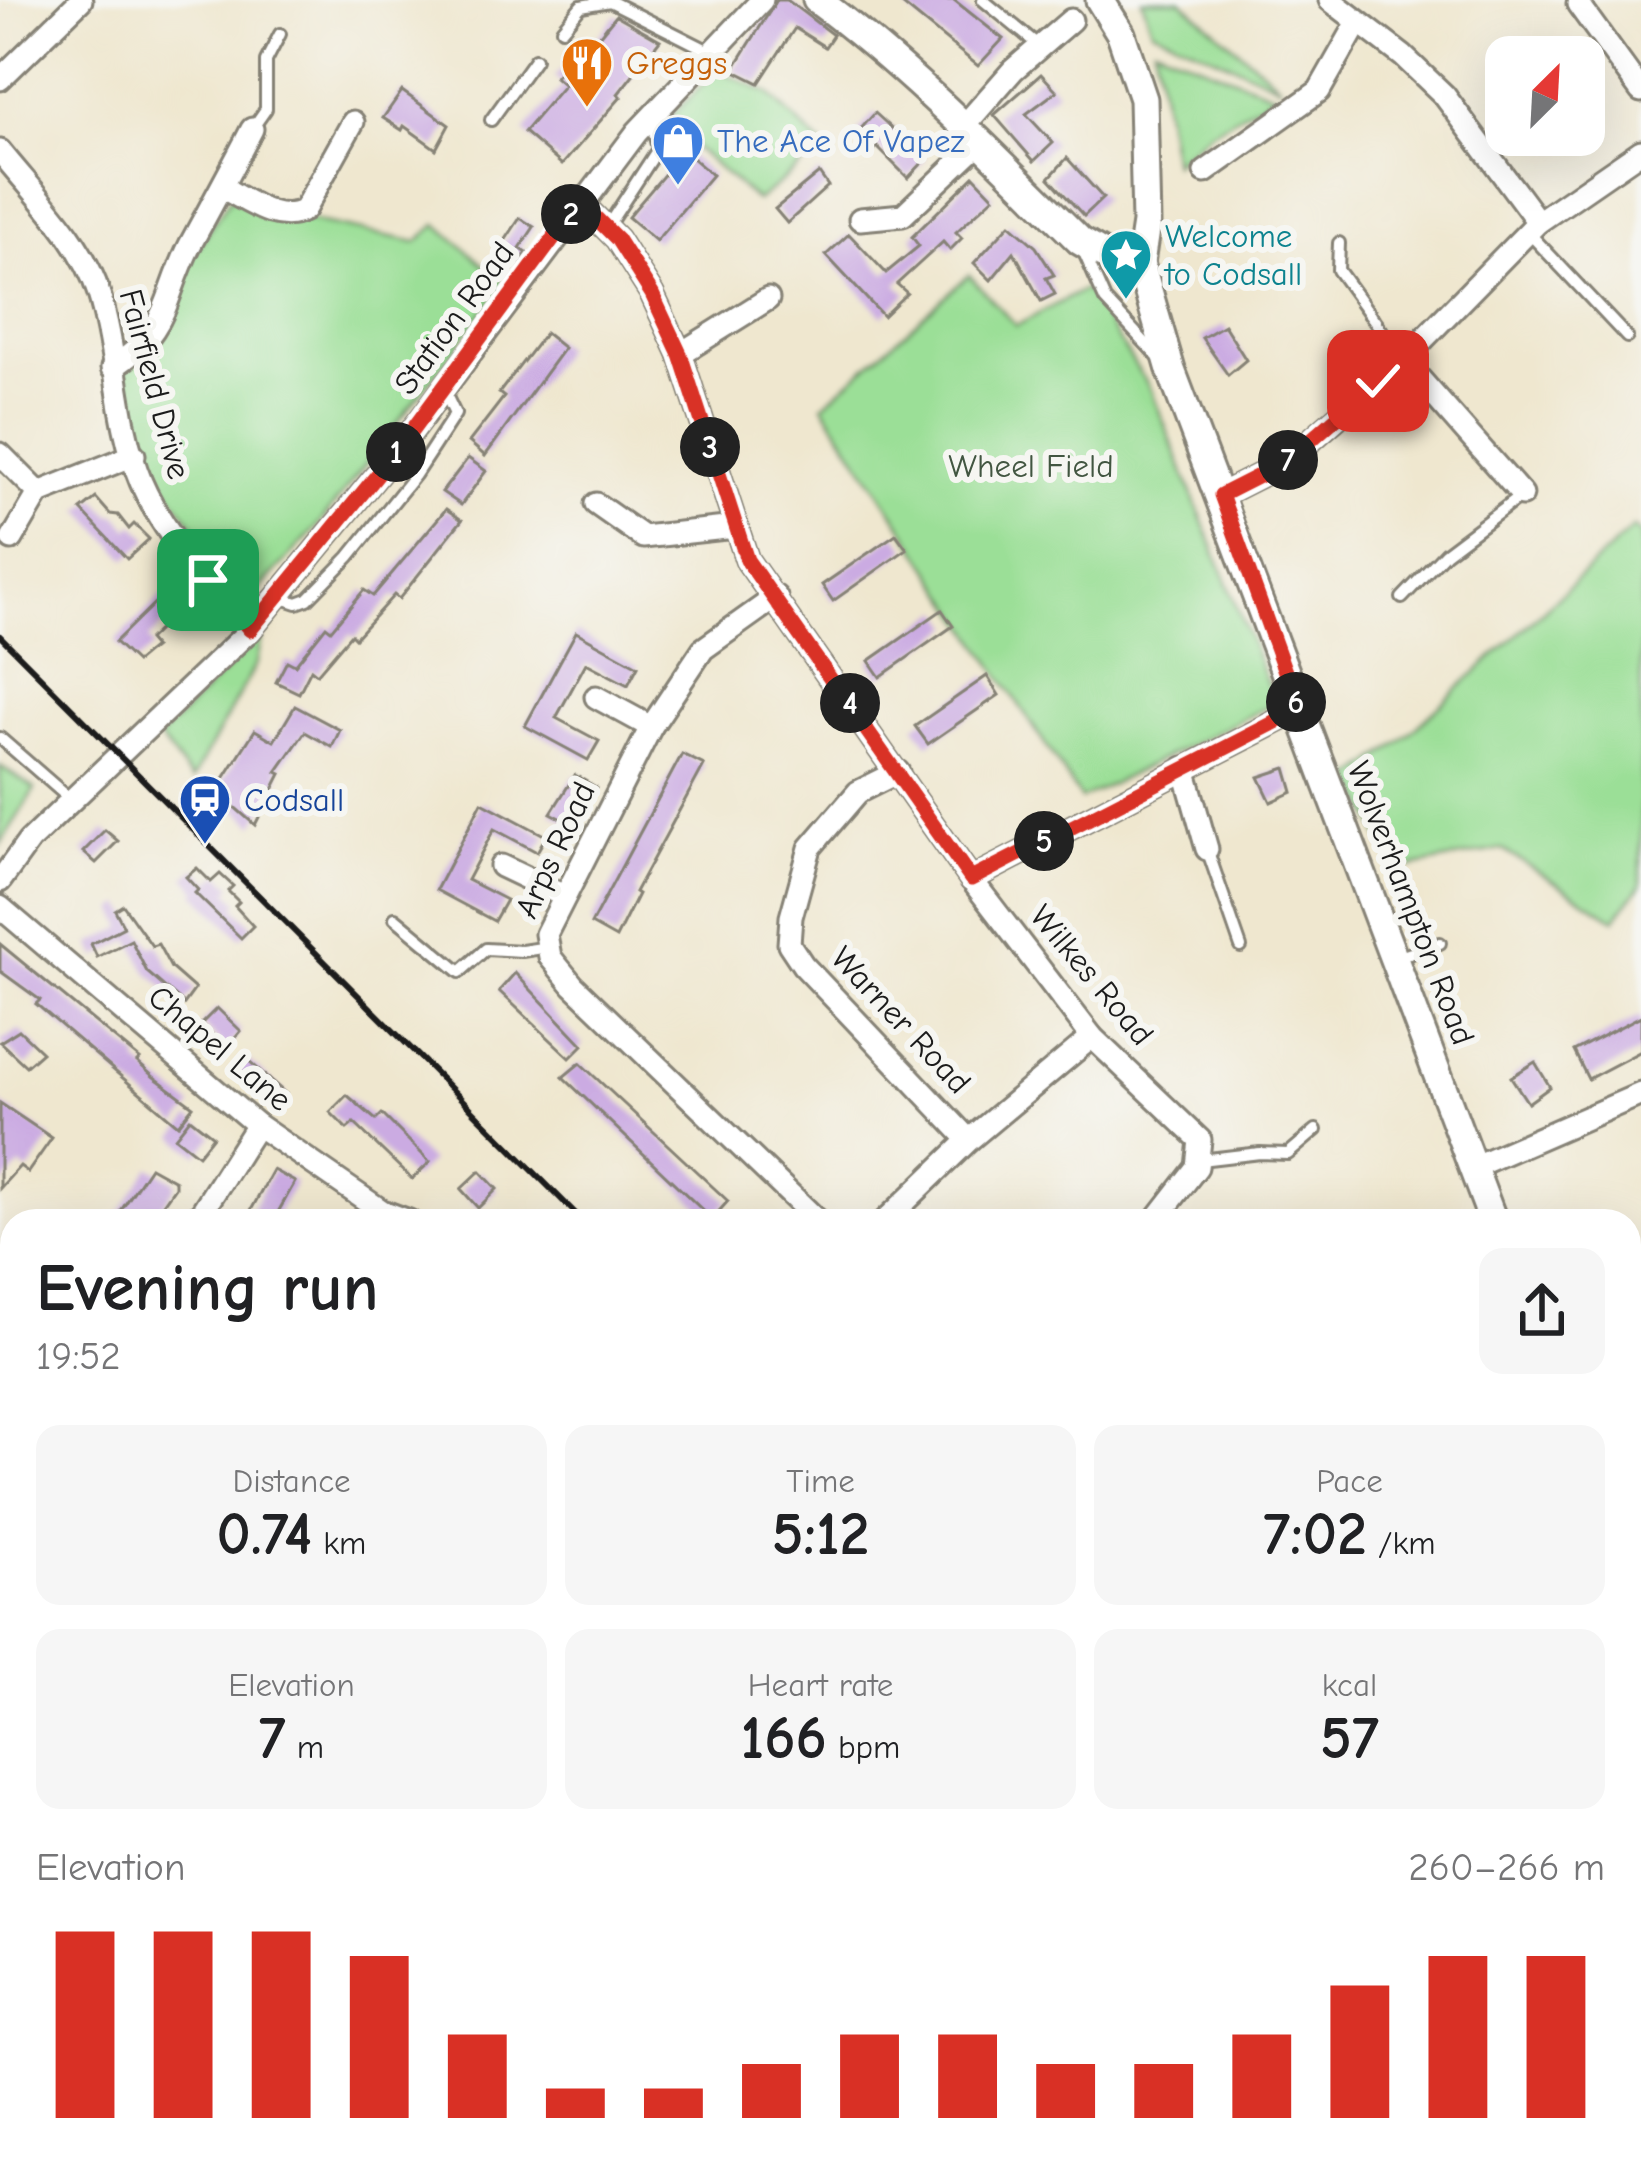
<!DOCTYPE html>
<html lang="en">
<head>
<meta charset="utf-8">
<style>
	:root { --surface:#fff; --page:#f6f6f6; --text:#202124; --muted:#757577; --accent:#d93025 }
	body { margin:0; font-family:"Comic Neue",sans-serif; background:var(--page); color:var(--text); height:100vh; display:flex; flex-direction:column; font-size:45px; white-space:nowrap }
	* { box-sizing:border-box; margin:0 }
	p { font-size:39px; color:var(--muted) }
	.icon { flex:none; width:66px; height:66px; fill:none; stroke:currentColor; stroke-width:2; stroke-linecap:round; stroke-linejoin:round }
	.map { position:relative; flex:1; overflow:hidden }
	.sheet { position:absolute; left:0px; top:1209px; width:1641px; height:975px; display:flex; flex-direction:column; background:var(--surface); border-radius:36px 36px 0 0; box-shadow:0 12px 48px #0002 }
	.sheet>* { flex:none }
	.needle { width:78px; rotate:24deg }
	.tools { position:absolute; left:1485px; top:36px; display:grid; gap:24px }
	.tools a { display:grid; place-items:center; width:120px; height:120px; border-radius:24px; background:var(--surface); box-shadow:0 12px 48px #0002; font-size:60px }
	.pin { position:absolute; display:grid; place-items:center; width:102px; height:102px; color:#fff; margin:-51px; border-radius:24px; box-shadow:0 6px 18px #0006 }
	.km { position:absolute; width:60px; height:60px; margin:-30px; border-radius:50%; background:#222; color:#fff; font-size:33px; line-height:60px; text-align:center }
	.round { display:grid; place-items:center; flex:none; width:126px; height:126px; border-radius:24px; background:var(--page) }
	.summary { display:flex; align-items:center; justify-content:space-between; height:204px; padding:0 36px }
	h1 { font-size:66px; font-weight:600; line-height:90px }
	.figures { display:grid; grid-template-columns:repeat(3,1fr); gap:18px; height:204px; padding:12px 36px }
	.figures div { display:grid; align-content:center; border-radius:24px; background:var(--page); text-align:center }
	.figures b { font-size:60px; font-weight:600 }
	.figures small { font-size:33px; font-weight:400 }
	.figures p { font-size:33px }
	.chart { height:336px; padding:24px 36px }
	.chart p { display:flex; justify-content:space-between }
	.chart svg { width:100%; height:216px; margin-top:12px; stroke:var(--accent); stroke-width:6 }
	.map>svg:first-child { display:block }
</style>
</head>
<body>
<div class="map">
<svg width="1641" height="2183" viewBox="0 0 1641 2183">
	<rect width="100%" height="100%" fill="#f6f6f2"/>
	<filter id="ink" filterUnits="userSpaceOnUse"><feTurbulence type="fractalNoise" baseFrequency=".00833" numOctaves="2"/><feDisplacementMap in="SourceGraphic" scale="24" xChannelSelector="R" yChannelSelector="G"/><feConvolveMatrix kernelMatrix="1 2 1 2 8 2 1 2 1" color-interpolation-filters="sRGB"/></filter>
	<filter id="wash" filterUnits="userSpaceOnUse"><feTurbulence type="fractalNoise" baseFrequency=".004" numOctaves="4" result="noise"/><feDisplacementMap in="SourceGraphic" scale="48" xChannelSelector="R" yChannelSelector="G"/><feGaussianBlur stdDeviation="2.7" result="paint"/><feColorMatrix in="noise" values="0 0 0 0 0 0 0 0 0 0 0 0 0 0 0 0 0 1.4 0 .05"/><feComposite in="paint" operator="in"/></filter>
	<g filter="url(#wash)">
		<rect width="100%" height="100%" fill="#efe7cf"/>
		<g fill="#9bdf97" stroke="#5c7e5a" stroke-width="3">
			<polygon points="1142,0 1181,0 1281,86 1152,29"/>
			<polygon points="1154,46 1275,94 1208,133 1173,163"/>
			<polygon points="718,70 768,93 824,148 757,201 689,143 693,135 672,115"/>
			<polygon points="230,198 321,223 417,242 437,224 505,284 318,526 254,595 241,593 143,454 123,367 155,342 175,309 192,256"/>
			<polygon points="969,275 1016,326 1085,289 1151,390 1275,703 1081,799 823,405"/>
			<polygon points="1633,528 1641,535 1641,885 1615,919 1501,849 1396,870 1353,778 1400,742"/>
			<polygon points="257,639 261,641 257,662 192,780 159,738"/>
			<polygon points="0,766 35,789 0,845"/>
		</g>
		<polygon fill="#7cbe80" stroke="#4c6d4e" stroke-width="3" points="1641,2081 1641,2183 1568,2183 1557,2172 1629,2172 1629,2085"/>
		<g id="blocks">
			<g fill="#cbabe2">
				<polygon points="777,0 787,0 833,35 825,47 795,28 759,83 733,70"/>
				<polygon points="897,0 954,0 1003,39 978,66"/>
				<polygon points="616,15 660,40 618,94 621,97 562,165 524,132 564,85 555,77 571,58 577,63"/>
				<polygon points="1041,74 1057,91 1026,114 1053,143 1034,161 994,115"/>
				<polygon points="402,91 449,125 436,149 404,126 402,130 383,118"/>
				<polygon points="875,113 926,159 908,178 877,147 872,152 856,134"/>
				<polygon points="684,151 712,175 656,241 628,217"/>
				<polygon points="1067,158 1103,198 1084,216 1049,178"/>
				<polygon points="819,173 828,186 787,223 775,209"/>
				<polygon points="974,176 994,197 956,232 962,238 950,250 943,242 897,284 907,293 883,316 826,255 849,234 886,273 919,246 912,237"/>
				<polygon points="520,218 534,227 520,248 527,253 517,266 497,253"/>
				<polygon points="1010,224 1036,247 1054,275 1046,278 1055,294 1041,301 1014,252 991,280 974,263"/>
				<polygon points="1224,325 1246,360 1228,375 1202,338"/>
				<polygon points="545,333 564,348 485,456 469,442 504,397 499,393"/>
				<polygon points="468,458 486,471 461,505 442,492"/>
				<polygon points="96,498 110,514 118,515 129,529 134,524 149,539 127,559 81,510"/>
				<polygon points="446,509 462,520 399,599 394,595 355,638 351,634 317,674 311,669 299,693 276,682 287,661 295,665 326,626 331,630 364,590 373,596"/>
				<polygon points="896,534 907,549 833,601 822,585"/>
				<polygon points="176,582 191,598 148,640 154,647 136,662 115,642"/>
				<polygon points="942,610 953,626 880,677 869,661"/>
				<polygon points="576,632 638,666 628,685 586,663 556,718 599,741 588,760 525,726"/>
				<polygon points="987,676 999,695 928,744 915,726"/>
				<polygon points="295,706 340,730 332,747 305,732 277,772 281,774 255,825 216,791 255,730 274,741"/>
				<polygon points="682,754 704,765 635,892 638,894 616,938 591,924"/>
				<polygon points="1286,768 1293,792 1271,802 1259,777"/>
				<polygon points="575,775 596,787 576,826 551,813"/>
				<polygon points="482,802 546,836 537,852 494,829 467,880 506,900 494,921 436,890"/>
				<polygon points="105,830 118,841 96,863 83,852"/>
				<polygon points="197,868 211,882 220,874 233,886 228,891 239,902 235,906 253,926 241,938 195,893 198,890 186,877"/>
				<polygon points="123,905 152,946 158,944 171,968 195,989 184,1004 147,972 131,940 97,957 91,944 124,927 115,910"/>
				<polygon points="0,944 140,1059 137,1062 154,1077 193,1106 178,1125 36,1004 40,1000 0,971"/>
				<polygon points="515,973 583,1045 570,1058 499,991"/>
				<polygon points="217,1008 241,1031 227,1048 201,1024"/>
				<polygon points="1641,1016 1641,1051 1588,1079 1574,1051"/>
				<polygon points="19,1030 42,1052 26,1066 0,1042"/>
				<polygon points="248,1060 286,1094 275,1107 237,1073"/>
				<polygon points="1535,1062 1550,1087 1528,1103 1511,1077"/>
				<polygon points="580,1063 728,1201 712,1219 563,1077"/>
				<polygon points="347,1095 376,1120 382,1114 430,1162 412,1179 354,1123 347,1129 330,1112"/>
				<polygon points="0,1103 52,1138 28,1172 20,1166 0,1188"/>
				<polygon points="190,1118 213,1136 198,1155 175,1137"/>
				<polygon points="150,1167 175,1181 175,1187 151,1221 114,1221"/>
				<polygon points="273,1170 295,1182 273,1221 263,1221 250,1212"/>
				<polygon points="480,1171 497,1189 478,1208 461,1189"/>
			</g>
		</g>
	</g>
	<g filter="url(#ink)">
		<use href="#blocks" fill-opacity="0" stroke="#868276" stroke-width="3"/>
		<g fill="none" stroke-linecap="round" stroke-linejoin="round">
			<g stroke="#868276" stroke-width="16">
				<g id="service">
					<polyline points="983,0 1038,45"/>
					<polyline points="562,29 581,6 610,1 713,53"/>
					<polyline points="491,120 535,59"/>
					<polyline points="252,129 266,109 266,61 280,34"/>
					<polyline points="607,227 658,149 651,120"/>
					<polyline points="1528,232 1627,337"/>
					<polyline points="1339,243 1338,270 1403,360"/>
					<polyline points="1082,248 1105,300 1160,359"/>
					<polyline points="279,597 297,603 308,599 349,557 415,475 455,414 444,391"/>
					<polyline points="1402,598 1445,553 1522,495"/>
					<polyline points="0,738 70,799"/>
					<polyline points="1207,849 1241,947"/>
					<polyline points="395,918 460,972 486,949 522,951 548,947"/>
					<polyline points="1397,958 1440,943"/>
					<polyline points="1200,1160 1260,1153 1288,1154 1316,1130"/>
					<polyline points="1629,1971 1641,1983"/>
					<polyline points="382,2183 382,2172"/>
				</g>
			</g>
			<g stroke="#868276" stroke-width="27">
				<g id="minor">
					<polyline points="1330,0 1403,56 1444,95 1538,222"/>
					<polyline points="1578,4 1641,91"/>
					<polyline points="0,79 81,0"/>
					<polyline points="965,125 1013,70 1071,20"/>
					<path d="M0 151C35 195 82 239 99 294 118 355 116 422 141 482 165 538 211 585 250 630"/>
					<polyline points="1205,172 1319,91 1357,24"/>
					<path d="M223 188C247 200 278 225 304 210L353 122"/>
					<polyline points="580,202 617,239 652,294 680,354 747,560 971,879 1092,1037 1200,1140 1197,1167 1155,1221"/>
					<polyline points="860,219 903,215 980,142"/>
					<polyline points="680,354 768,299"/>
					<polyline points="1403,360 1522,495"/>
					<path d="M112 368C171 329 162 301 190 245 211 206 232 168 252 129"/>
					<polyline points="0,454 39,493 134,455"/>
					<polyline points="1221,495 1286,462 1403,360 1538,222 1641,151"/>
					<polyline points="596,504 643,537 735,527"/>
					<polyline points="12,539 39,493"/>
					<polyline points="776,597 703,649 651,727 546,934 550,957 573,985 818,1221"/>
					<polyline points="596,697 651,727"/>
					<polyline points="1184,768 1207,849"/>
					<polyline points="898,772 858,792 810,848 791,917 789,944 803,965 969,1140"/>
					<polyline points="501,866 564,896"/>
					<polyline points="971,879 1299,710"/>
					<polyline points="0,881 29,841 250,630 397,451 637,132 762,0"/>
					<polyline points="0,907 257,1125 382,1211 409,1221"/>
					<polyline points="1473,1167 1641,1094"/>
					<polyline points="196,1221 257,1125"/>
					<polyline points="885,1221 969,1140 1092,1037"/>
					<polyline points="0,1866 12,1865"/>
					<polyline points="0,2148 12,2146"/>
					<polyline points="480,2172 481,2183"/>
					<polyline points="742,2172 743,2183"/>
					<polyline points="1204,2172 1218,2183"/>
					<polyline points="1038,2183 1038,2172"/>
				</g>
			</g>
			<g stroke="#868276" stroke-width="33">
				<g id="tertiary">
					<path d="M817 0C913 71 995 157 1080 241L1102 254 1140 263"/>
					<polyline points="1100,0 1121,34 1143,99 1146,223 1140,263 1171,370 1493,1221"/>
					<polyline points="1629,1503 1641,1522"/>
					<polyline points="1629,1933 1641,1928"/>
					<polyline points="884,2183 911,2172"/>
				</g>
			</g>
			<use href="#service" stroke="#fff" stroke-width="10"/>
			<use href="#minor" stroke="#fff" stroke-width="21"/>
			<use href="#tertiary" stroke="#fff" stroke-width="27"/>
			<g stroke="#1c1c1c" stroke-width="6">
				<polyline points="0,636 583,1221"/>
				<polyline points="1526,2172 1537,2183"/>
			</g>
		</g>
	</g>
	<g fill="none" stroke-linecap="round" stroke-linejoin="round" filter="url(#ink)">
		<g stroke="#fff" stroke-width="24">
			<polyline id="route" points="208,580 250,630 397,451 580,202 617,239 652,294 680,354 747,560 971,879 1299,710 1221,495 1286,462 1378,381"/>
		</g>
		<use href="#route" stroke="#d93025" stroke-width="15"/>
	</g>
	<defs>
		<g id="restaurant-pin" transform="scale(2.7)"><path d="M0 17L-7.5 6A9.5 9.5 0 1 1 7.5 6Z" fill="#e8710a" stroke="#f6f6f2"/><path d="M-5-6h1v4h1v-4h1v4h1v-4h1v5L-1.5 .5V6h-2V.5L-5-1ZM5-6V6H3V1.5H1.5Q1.5-4 5-6Z" fill="#fff"/></g>
		<g id="shop-pin" transform="scale(2.7)"><path d="M0 17L-7.5 6A9.5 9.5 0 1 1 7.5 6Z" fill="#3f7fe0" stroke="#f6f6f2"/><path d="M-5-2.5h2.3a2.7 3.5 0 0 1 5.4 0H5L5.5 6h-11ZM-1.5-2.5h3a1.5 2.3 0 0 0-3 0Z" fill="#fff"/></g>
		<g id="sight-pin" transform="scale(2.7)"><path d="M0 17L-7.5 6A9.5 9.5 0 1 1 7.5 6Z" fill="#0f9aa8" stroke="#f6f6f2"/><path d="M0-6L1.8-2.2L6-1.7L2.9 1.2L3.7 5.4L0 3.3L-3.7 5.4L-2.9 1.2L-6-1.7L-1.8-2.2Z" fill="#fff"/></g>
		<g id="station-pin" transform="scale(2.7)"><path d="M0 17L-7.5 6A9.5 9.5 0 1 1 7.5 6Z" fill="#1a4fb4" stroke="#f6f6f2"/><path d="M-3-6H3Q5-6 5-4V2Q5 4 3 4L4.5 6H3L1.5 4h-3L-3 6H-4.5L-3 4Q-5 4-5 2V-4Q-5-6-3-6ZM-3.5-4v3h7v-3ZM-3.5 1v1.5H-2V1ZM2 1v1.5H3.5V1Z" fill="#fff"/></g>
	</defs>
	<g fill-rule="evenodd">
		<use href="#restaurant-pin" x="587" y="63"/>
		<use href="#shop-pin" x="678" y="141"/>
		<use href="#sight-pin" x="1126" y="255"/>
		<use href="#station-pin" x="205" y="800"/>
	</g>
	<g text-anchor="middle" dominant-baseline="central" stroke-width="12" stroke-linejoin="round" paint-order="stroke">
		<g font-size="33" fill="#c56008" stroke="#f6f6f2" text-anchor="start">
			<text x="626" y="63">Greggs</text>
		</g>
		<g font-size="33" fill="#366cbe" stroke="#f6f6f2" text-anchor="start">
			<text x="717" y="141">The Ace Of Vapez</text>
		</g>
		<g font-size="33" fill="#0d838f" stroke="#f6f6f2" text-anchor="start">
			<text x="1165" y="236">Welcome<tspan x="1165" dy="38">to Codsall</tspan></text>
		</g>
		<g font-size="33" fill="#1c1c1c" stroke="#f6f6f2">
			<text transform="translate(454 318) rotate(-54)">Station Road</text>
			<text transform="translate(155 384) rotate(75)">Fairfield Drive</text>
			<text transform="translate(555 850) rotate(-65)">Arps Road</text>
			<text transform="translate(1411 903) rotate(69)">Wolverhampton Road</text>
			<text transform="translate(1092 975) rotate(50)">Wilkes Road</text>
			<text transform="translate(901 1020) rotate(47)">Warner Road</text>
			<text transform="translate(220 1048) rotate(40)">Chapel Lane</text>
		</g>
		<g font-size="33" fill="#425641" stroke="#f6f6f2">
			<text x="1031" y="466">Wheel Field</text>
		</g>
		<g font-size="33" fill="#164399" stroke="#f6f6f2" text-anchor="start">
			<text x="244" y="800">Codsall</text>
		</g>
	</g>
</svg>
<div class="tools">
<a><svg class="needle" viewBox="-14 -14 28 28"><path d="M0-13l5 13h-10z" fill="#e53935"/><path d="M0 13l5-13h-10z" fill="#757577"/></svg></a>
</div>
<div class="pin" style="left:208px;top:580px;background:#1e9e55"><svg class="icon" aria-label="arrive" viewBox="0 0 24 24"><path d="M6 21V4h12l-3 4 3 4H6"/></svg></div>
<div class="pin" style="left:1378px;top:381px;background:#d93025"><svg class="icon" aria-label="check" viewBox="0 0 24 24"><path d="M5 12l5 5 9-10"/></svg></div>
<b class="km" style="left:396px;top:452px">1</b>
<b class="km" style="left:571px;top:214px">2</b>
<b class="km" style="left:710px;top:447px">3</b>
<b class="km" style="left:850px;top:703px">4</b>
<b class="km" style="left:1044px;top:841px">5</b>
<b class="km" style="left:1296px;top:702px">6</b>
<b class="km" style="left:1288px;top:460px">7</b>
<section class="sheet">
<div class="summary"><div><h1>Evening run</h1><p>19:52</p></div><a class="round"><svg class="icon" aria-label="share" viewBox="0 0 24 24"><path d="M12 15V3M7 8l5-5 5 5M5 13v7h14v-7"/></svg></a></div>
<div class="figures">
<div><p>Distance</p><b>0.74<small> km</small></b></div>
<div><p>Time</p><b>5:12</b></div>
<div><p>Pace</p><b>7:02<small> /km</small></b></div>
</div>
<div class="figures">
<div><p>Elevation</p><b>7<small> m</small></b></div>
<div><p>Heart rate</p><b>166<small> bpm</small></b></div>
<div><p>kcal</p><b>57</b></div>
</div>
<div class="chart"><p><span>Elevation</span>260–266 m</p>
<svg viewBox="0 0 160 44" preserveAspectRatio="none"><path d="M5 44V6M15 44V6M25 44V6M35 44V11M45 44V27M55 44V38M65 44V38M75 44V33M85 44V27M95 44V27M105 44V33M115 44V33M125 44V27M135 44V17M145 44V11M155 44V11"/></svg>
</div>
</section>
</div>
</body>
</html>
